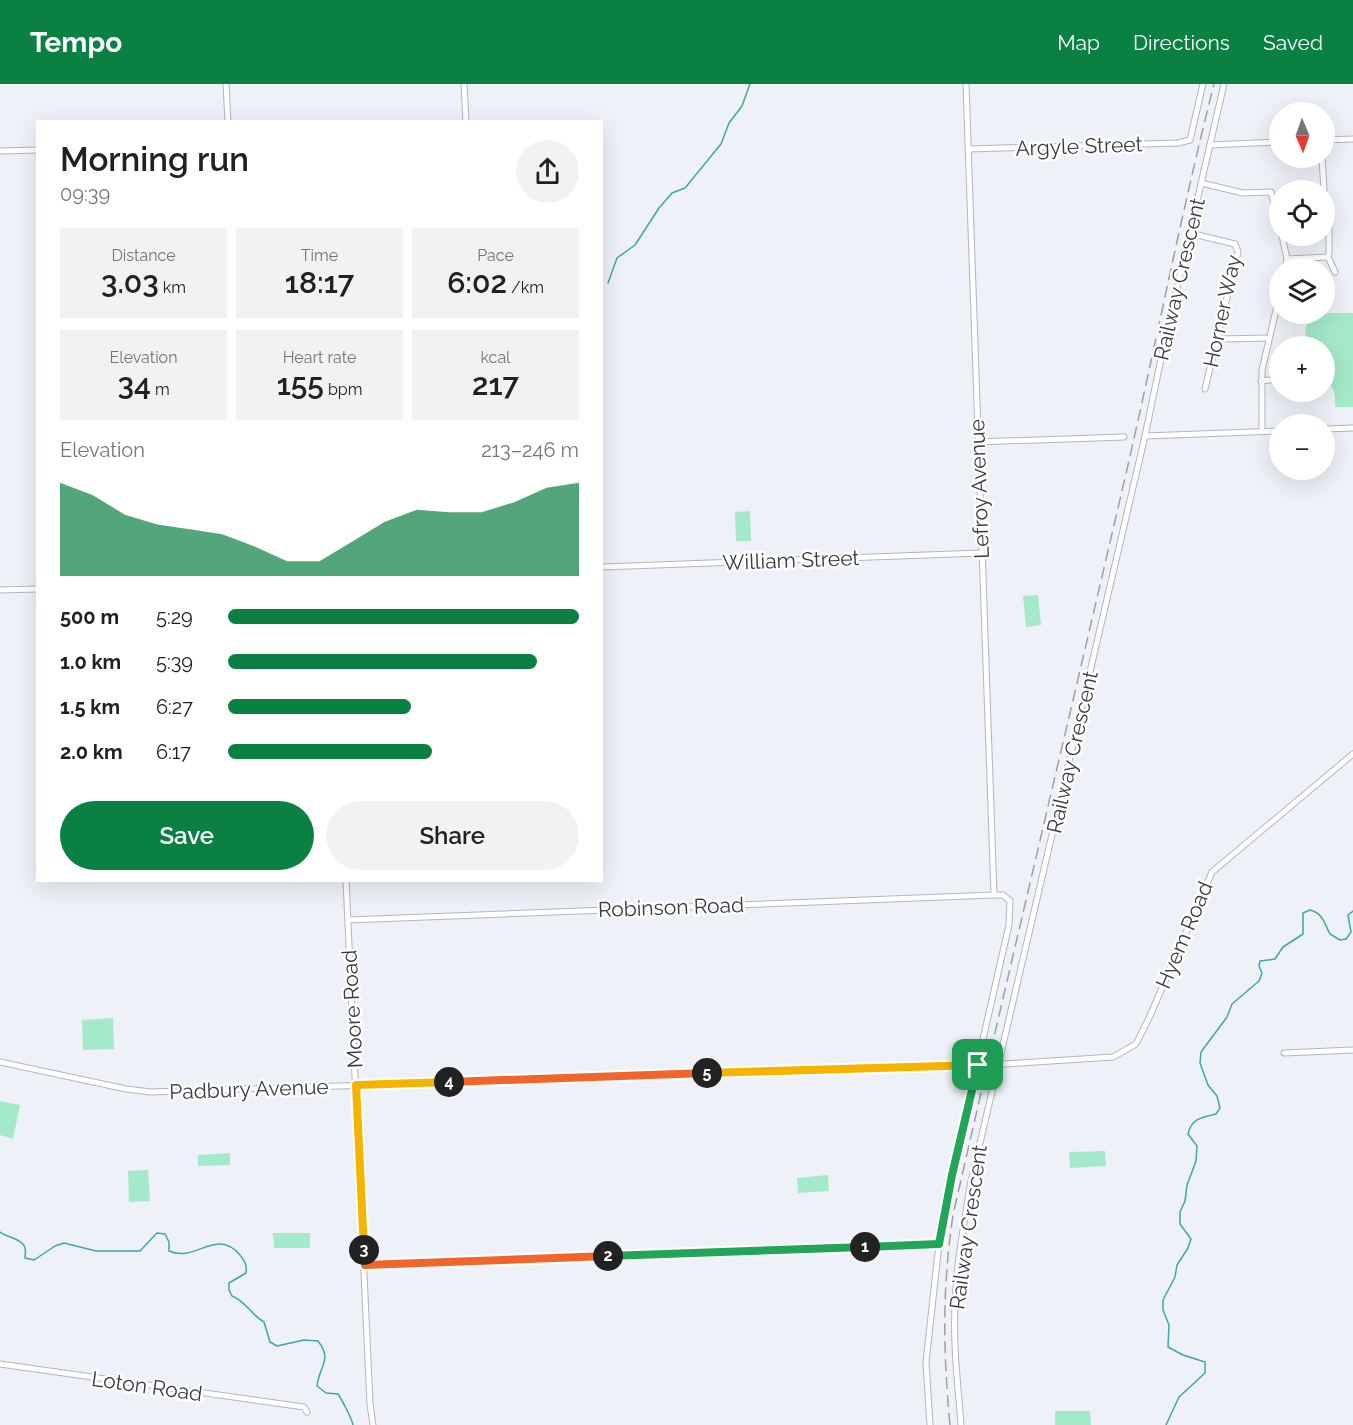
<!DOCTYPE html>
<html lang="en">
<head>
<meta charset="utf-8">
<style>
	:root { --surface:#fff; --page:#f2f2f2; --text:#202124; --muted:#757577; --accent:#0b8043 }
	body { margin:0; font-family:Raleway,sans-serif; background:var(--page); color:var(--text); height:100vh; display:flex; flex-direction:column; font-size:22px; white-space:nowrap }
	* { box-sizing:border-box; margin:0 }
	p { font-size:20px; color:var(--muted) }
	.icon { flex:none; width:33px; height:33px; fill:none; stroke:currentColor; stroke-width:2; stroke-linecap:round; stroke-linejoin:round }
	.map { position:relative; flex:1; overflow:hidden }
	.side { position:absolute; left:36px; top:36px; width:567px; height:762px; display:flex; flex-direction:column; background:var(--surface); border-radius:0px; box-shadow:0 6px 24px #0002 }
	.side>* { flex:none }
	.needle { width:39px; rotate:178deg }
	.controls { position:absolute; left:1269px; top:18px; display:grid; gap:12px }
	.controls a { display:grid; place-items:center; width:66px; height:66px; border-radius:50%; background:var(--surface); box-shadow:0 6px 24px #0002; font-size:30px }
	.pin { position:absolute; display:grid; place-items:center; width:51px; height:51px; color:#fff; margin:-26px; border-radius:12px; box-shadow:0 3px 9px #0006 }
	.km { position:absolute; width:30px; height:30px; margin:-15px; border-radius:50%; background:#222; color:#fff; font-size:16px; line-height:30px; text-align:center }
	.round { display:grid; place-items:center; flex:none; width:63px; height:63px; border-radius:32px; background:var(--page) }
	.summary { display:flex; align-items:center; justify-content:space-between; height:102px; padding:0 24px }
	h1 { font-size:33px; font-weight:600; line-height:45px }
	.figures { display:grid; grid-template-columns:repeat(3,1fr); gap:9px; height:102px; padding:6px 24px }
	.figures div { display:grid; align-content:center; border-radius:0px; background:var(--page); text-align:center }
	.figures b { font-size:30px; font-weight:600 }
	.figures small { font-size:16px; font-weight:400 }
	.figures p { font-size:16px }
	.chart { height:168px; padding:12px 24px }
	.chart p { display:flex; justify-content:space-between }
	.chart svg { width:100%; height:108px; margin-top:6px; fill:var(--accent); opacity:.7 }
	.button { display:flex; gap:12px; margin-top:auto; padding:12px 24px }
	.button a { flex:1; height:69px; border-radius:36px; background:var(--accent); color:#fff; font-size:24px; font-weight:600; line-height:69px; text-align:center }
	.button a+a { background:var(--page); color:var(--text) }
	ul { padding:0 24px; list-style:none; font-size:20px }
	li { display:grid; grid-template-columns:96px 72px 1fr; align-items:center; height:45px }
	li i { height:15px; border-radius:8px; background:var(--accent) }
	header { display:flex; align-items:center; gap:36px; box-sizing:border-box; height:84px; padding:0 30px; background:var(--accent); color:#fff }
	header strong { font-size:28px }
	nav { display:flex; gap:33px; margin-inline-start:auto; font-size:21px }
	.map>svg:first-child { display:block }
</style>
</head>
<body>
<header>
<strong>Tempo</strong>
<nav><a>Map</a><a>Directions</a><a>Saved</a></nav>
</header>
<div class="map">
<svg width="1353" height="1341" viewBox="0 0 1353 1341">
	<rect width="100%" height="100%" fill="#eef1f7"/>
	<g fill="#a4eaca">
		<path d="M1328 229H1353V323H1335C1335 313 1336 302 1325 299L1324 262H1306C1304 241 1305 234 1328 229Z"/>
		<polygon points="750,427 751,457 736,457 735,428"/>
		<polygon points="1038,511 1041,541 1026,543 1023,512"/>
		<polygon points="113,934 114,965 83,966 82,936"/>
		<polygon points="0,1017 20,1021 13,1055 0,1051"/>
		<polygon points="1105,1067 1106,1082 1070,1084 1069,1068"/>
		<polygon points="230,1069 230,1081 198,1082 198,1071"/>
		<polygon points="148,1086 150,1117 129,1118 128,1087"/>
		<polygon points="828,1091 829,1107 798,1109 797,1094"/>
		<polygon points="273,1149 310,1149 310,1164 274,1164"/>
		<polygon points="1055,1327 1090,1327 1091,1341 1055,1341"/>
	</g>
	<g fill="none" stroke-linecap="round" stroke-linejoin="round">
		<g stroke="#3ea7a8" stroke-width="1.5">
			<polyline points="608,199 617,174 635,161 659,124 672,109 685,104 721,60 729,39 742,22 750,0"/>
			<path d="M0 1148C6 1153 23 1155 25 1164 26 1168 25 1171 25 1174L34 1176 55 1162 64 1159 96 1167H140L157 1149 165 1150 169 1158V1167C196 1179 216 1143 240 1171 245 1177 247 1181 246 1189L229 1199V1206L232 1212C246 1217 251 1231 264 1238L270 1258 277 1262 304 1256 318 1257C333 1276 319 1282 317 1302L326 1309 338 1310C342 1316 352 1335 353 1341"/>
			<path d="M1166 1341 1179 1313 1205 1289V1278L1183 1271 1168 1263 1169 1241 1163 1226V1216L1175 1193 1177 1181 1188 1164 1191 1155 1180 1140V1128L1185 1117 1187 1101 1196 1077 1197 1062 1188 1050C1191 1035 1202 1033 1216 1030L1220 1024 1217 1012 1208 1001 1200 979 1201 968 1227 933 1232 920 1259 897 1262 889 1259 882 1260 877 1275 875 1283 863 1303 850V829L1310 826C1323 829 1324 839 1330 850L1340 856 1346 855 1351 848 1348 831 1353 827"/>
		</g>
		<g stroke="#b4b6bc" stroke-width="7">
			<g id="minor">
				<polyline points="226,0 228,38"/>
				<polyline points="464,0 466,38"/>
				<polyline points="966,0 994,811"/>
				<polyline points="1324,56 1353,55"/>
				<polyline points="1210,61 1280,58"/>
				<polyline points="969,65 1178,59 1190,56 1203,0"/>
				<polyline points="0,67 38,66"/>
				<polyline points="1322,74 1324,106"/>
				<polyline points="1201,99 1243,109 1271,108 1280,142"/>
				<polyline points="1189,149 1235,160 1238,168 1205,305"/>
				<polyline points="1282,152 1287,175 1285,184"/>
				<polyline points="1328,173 1335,188"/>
				<polyline points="1287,175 1328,173 1329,169 1329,141 1324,112"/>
				<polyline points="1218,255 1269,254"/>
				<polyline points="1261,297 1280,295"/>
				<polyline points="1324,345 1353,344"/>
				<polyline points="1262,347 1262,286 1280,209"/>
				<polyline points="1145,352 1280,347"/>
				<polyline points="977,358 1124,353"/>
				<polyline points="602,483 981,469"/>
				<polyline points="0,506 38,505"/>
				<polyline points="346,796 370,1320 373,1341"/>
				<polyline points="348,836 994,811 1003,811 1010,817 1009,841 952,1091 939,1160 926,1278 930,1341"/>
				<polyline points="1284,969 1353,966"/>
				<polyline points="0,978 126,1005 151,1008 989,981 1113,973 1136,960 1149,934 1212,788 1353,670"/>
				<polyline points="365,1181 939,1160"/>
				<polyline points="0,1280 304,1323 307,1328"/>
				<path d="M961 1341C958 1301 953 1261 955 1221 956 1181 964 1142 970 1102L1145 352 1164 260 1224 0"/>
			</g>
		</g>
		<use href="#minor" stroke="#fff" stroke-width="5"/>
		<path stroke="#9d9fa3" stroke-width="1.5" stroke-dasharray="12 6" stroke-linecap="butt" d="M950 1341C943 1266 942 1206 953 1131 1010 881 1070 631 1128 381 1157 254 1182 126 1214 0"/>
	</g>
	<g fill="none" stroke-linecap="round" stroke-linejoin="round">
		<g stroke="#fff" stroke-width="12">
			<polyline id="split-1" points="865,1163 939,1160 952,1091 978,981"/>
		</g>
		<g stroke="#fff" stroke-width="12">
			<polyline id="split-2" points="608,1172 865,1163"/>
		</g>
		<g stroke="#fff" stroke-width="12">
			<polyline id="split-3" points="364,1166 365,1181 608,1172"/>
		</g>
		<g stroke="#fff" stroke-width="12">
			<polyline id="split-4" points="364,1166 356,1001 449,998"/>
		</g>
		<g stroke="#fff" stroke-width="12">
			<polyline id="split-5" points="449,998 707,989"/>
		</g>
		<g stroke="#fff" stroke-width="12">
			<polyline id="split-6" points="707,989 978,981"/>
		</g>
		<use href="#split-1" stroke="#22a559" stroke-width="8"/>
		<use href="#split-2" stroke="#22a559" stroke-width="8"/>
		<use href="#split-3" stroke="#f0652b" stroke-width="8"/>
		<use href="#split-4" stroke="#f5b400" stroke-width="8"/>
		<use href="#split-5" stroke="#f0652b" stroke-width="8"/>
		<use href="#split-6" stroke="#f5b400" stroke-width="8"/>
	</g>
	<g text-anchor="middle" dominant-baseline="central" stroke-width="5" stroke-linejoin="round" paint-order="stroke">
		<g font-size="21" fill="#3a3b3e" stroke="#fefefe">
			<text transform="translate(1079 62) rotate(-2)">Argyle Street</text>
			<text transform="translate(1179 195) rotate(-77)">Railway Crescent</text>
			<text transform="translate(1222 227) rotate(-78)">Horner Way</text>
			<text transform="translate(979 405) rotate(-92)">Lefroy Avenue</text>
			<text transform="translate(791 476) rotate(-2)">William Street</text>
			<text transform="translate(1072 668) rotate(-77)">Railway Crescent</text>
			<text transform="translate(671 823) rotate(-2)">Robinson Road</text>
			<text transform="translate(1184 851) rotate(-67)">Hyem Road</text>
			<text transform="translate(352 925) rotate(-93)">Moore Road</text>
			<text transform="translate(249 1005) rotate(-2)">Padbury Avenue</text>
			<text transform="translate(968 1143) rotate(-82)">Railway Crescent</text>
			<text transform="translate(147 1302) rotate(8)">Loton Road</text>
		</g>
	</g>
</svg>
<div class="controls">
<a><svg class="needle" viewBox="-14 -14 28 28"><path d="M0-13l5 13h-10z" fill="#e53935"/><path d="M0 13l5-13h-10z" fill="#757577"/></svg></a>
<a><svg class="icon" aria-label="locate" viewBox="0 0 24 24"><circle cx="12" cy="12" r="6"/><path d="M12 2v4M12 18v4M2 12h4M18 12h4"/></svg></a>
<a><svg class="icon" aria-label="layers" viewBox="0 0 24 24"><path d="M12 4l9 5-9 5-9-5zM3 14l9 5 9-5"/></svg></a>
<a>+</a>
<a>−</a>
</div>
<div class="pin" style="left:978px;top:981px;background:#1e9e55"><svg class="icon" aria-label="arrive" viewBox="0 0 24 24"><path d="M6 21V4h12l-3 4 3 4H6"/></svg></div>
<b class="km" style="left:865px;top:1163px">1</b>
<b class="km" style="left:608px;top:1172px">2</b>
<b class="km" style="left:364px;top:1166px">3</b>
<b class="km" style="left:449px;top:998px">4</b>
<b class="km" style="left:707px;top:989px">5</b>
<section class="side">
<div class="summary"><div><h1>Morning run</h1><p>09:39</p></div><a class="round"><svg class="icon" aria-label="share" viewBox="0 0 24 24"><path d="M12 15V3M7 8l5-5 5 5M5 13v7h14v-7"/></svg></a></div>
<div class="figures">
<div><p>Distance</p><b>3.03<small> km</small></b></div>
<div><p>Time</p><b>18:17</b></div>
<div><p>Pace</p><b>6:02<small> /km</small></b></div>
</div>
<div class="figures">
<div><p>Elevation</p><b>34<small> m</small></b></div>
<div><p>Heart rate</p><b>155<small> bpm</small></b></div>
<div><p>kcal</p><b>217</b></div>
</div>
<div class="chart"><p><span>Elevation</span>213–246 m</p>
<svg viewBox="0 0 160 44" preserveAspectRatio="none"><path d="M0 44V6L10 11L20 19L30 23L40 25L50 27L60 32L70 38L80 38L90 30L100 22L110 17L120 18L130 18L140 14L150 8L160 6V44z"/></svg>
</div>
<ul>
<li><b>500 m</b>5:29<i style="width:100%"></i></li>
<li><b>1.0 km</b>5:39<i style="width:88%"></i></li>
<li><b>1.5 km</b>6:27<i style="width:52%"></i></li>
<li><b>2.0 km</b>6:17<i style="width:58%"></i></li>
</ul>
<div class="button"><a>Save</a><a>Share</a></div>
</section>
</div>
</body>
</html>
